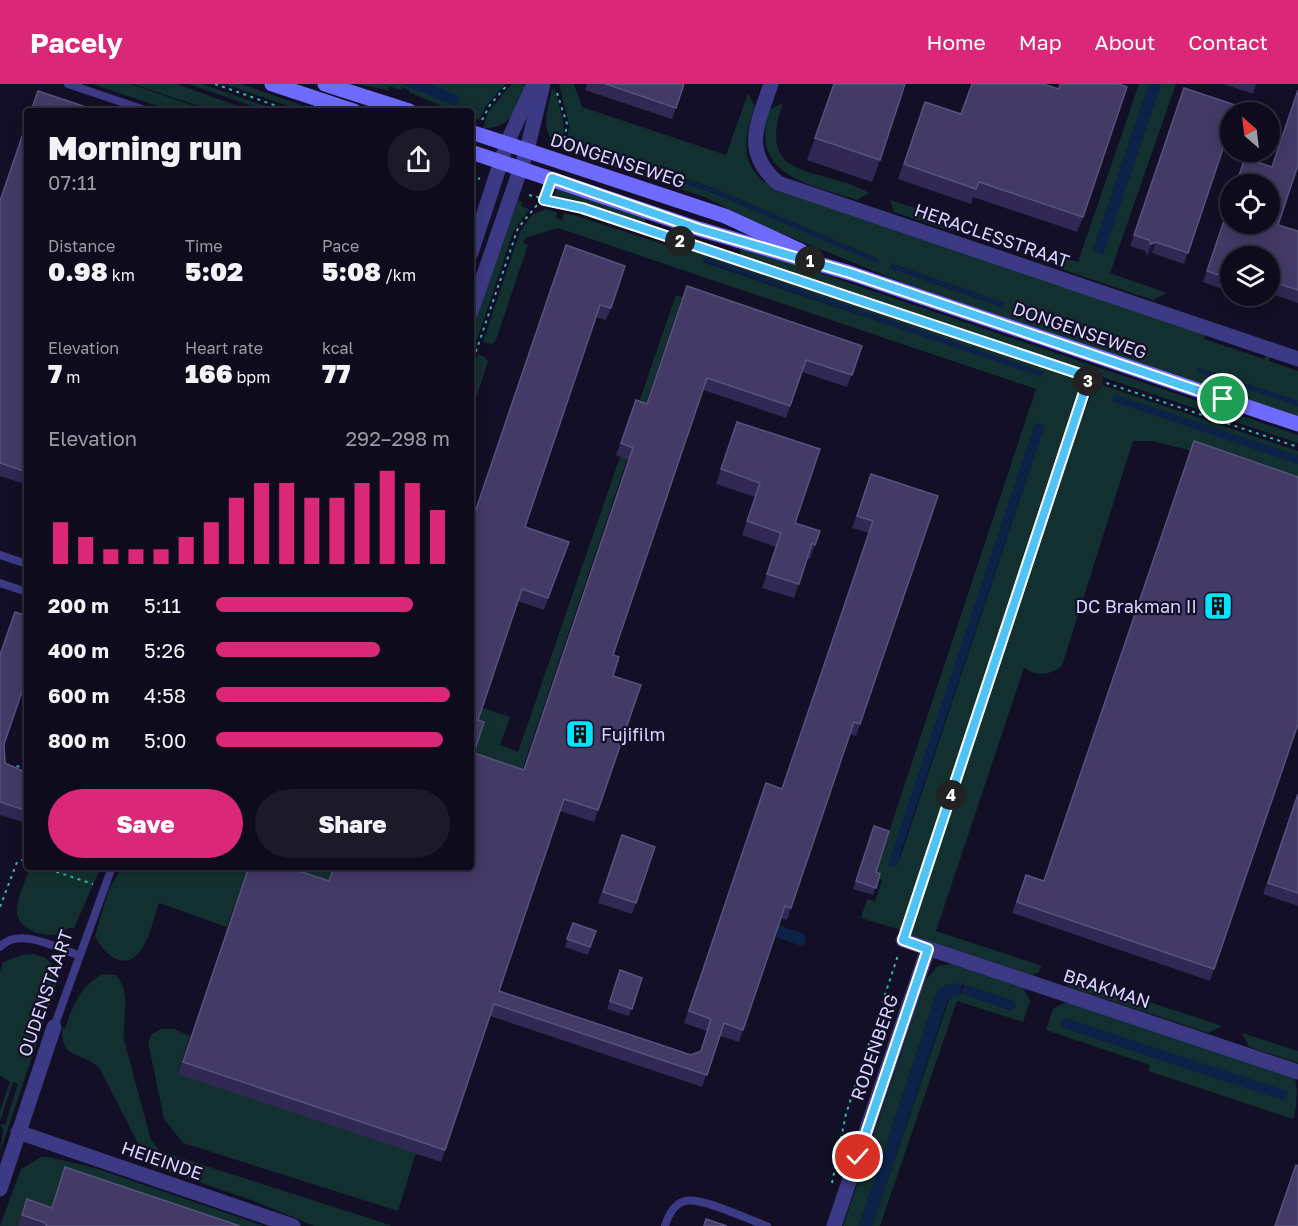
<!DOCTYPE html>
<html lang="en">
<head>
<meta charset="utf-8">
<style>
	:root { --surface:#0e0b1c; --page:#1c1929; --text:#f1f3f6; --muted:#9b9ba3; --line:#2e2b3b; --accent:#db2777 }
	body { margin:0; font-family:"Golos Text",sans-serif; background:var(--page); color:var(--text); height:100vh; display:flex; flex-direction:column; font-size:22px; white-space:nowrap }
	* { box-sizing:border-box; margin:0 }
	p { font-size:20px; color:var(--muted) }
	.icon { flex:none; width:33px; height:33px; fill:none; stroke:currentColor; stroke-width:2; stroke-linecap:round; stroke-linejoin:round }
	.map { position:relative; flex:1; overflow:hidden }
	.side { position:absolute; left:24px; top:24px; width:450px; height:762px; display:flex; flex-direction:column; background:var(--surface); border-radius:6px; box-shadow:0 3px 15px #0003,0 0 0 2px var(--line) }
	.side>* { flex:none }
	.needle { width:39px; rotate:332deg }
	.buttons { position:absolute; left:1220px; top:18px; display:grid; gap:12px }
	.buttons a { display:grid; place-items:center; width:60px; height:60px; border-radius:50%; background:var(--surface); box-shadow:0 3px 15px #0003,0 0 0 2px var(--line); font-size:30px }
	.pin { position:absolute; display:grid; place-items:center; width:51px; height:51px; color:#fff; margin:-26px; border:3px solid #fff; border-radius:50%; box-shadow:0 2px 6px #0007 }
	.km { position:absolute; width:30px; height:30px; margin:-15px; border-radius:50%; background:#222; color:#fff; font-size:16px; line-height:30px; text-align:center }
	.round { display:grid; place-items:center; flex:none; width:63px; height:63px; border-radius:32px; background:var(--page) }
	.headline { display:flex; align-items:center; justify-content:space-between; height:102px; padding:0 24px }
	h1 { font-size:33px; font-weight:800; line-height:45px }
	.stats { display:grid; grid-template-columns:repeat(3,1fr); gap:9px; height:102px; padding:6px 24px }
	.stats div { display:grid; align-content:center }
	.stats b { font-size:26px; font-weight:800 }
	.stats small { font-size:16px; font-weight:400 }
	.stats p { font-size:16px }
	.chart { height:168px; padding:12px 24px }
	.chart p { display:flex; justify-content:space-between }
	.chart svg { width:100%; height:108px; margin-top:6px; stroke:var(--accent); stroke-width:6 }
	.action { display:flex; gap:12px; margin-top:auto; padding:12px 24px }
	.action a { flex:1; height:69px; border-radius:36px; background:var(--accent); color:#fff; font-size:24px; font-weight:800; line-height:69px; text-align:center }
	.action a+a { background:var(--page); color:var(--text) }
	ul { padding:0 24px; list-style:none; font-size:20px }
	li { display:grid; grid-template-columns:96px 72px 1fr; align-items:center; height:45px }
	li i { height:15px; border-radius:8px; background:var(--accent) }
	header { display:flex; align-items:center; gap:36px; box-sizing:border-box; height:84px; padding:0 30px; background:var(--accent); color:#fff }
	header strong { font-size:28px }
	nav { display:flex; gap:33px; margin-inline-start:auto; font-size:21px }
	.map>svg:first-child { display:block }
</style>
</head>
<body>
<header>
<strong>Pacely</strong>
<nav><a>Home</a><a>Map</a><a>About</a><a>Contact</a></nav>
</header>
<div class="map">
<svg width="1298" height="1142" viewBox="0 0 1298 1142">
	<rect width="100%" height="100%" fill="#130f26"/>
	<g fill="#12302f" fill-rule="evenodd">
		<polygon points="93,0 130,0 209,27 172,27"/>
		<polygon points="133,0 176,0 252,27 213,27"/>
		<polygon points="189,0 202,0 280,27 266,27"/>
		<polygon points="224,0 241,0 318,27 303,27"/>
		<polygon points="357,0 402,0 455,21 459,17 432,0 505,0 486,22 479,36 471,33 471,27 453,27 409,8 409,6 402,3 401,6 389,2 388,6"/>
		<path d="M512 0H525C517 23 512 45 483 44L488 28Z"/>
		<path d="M559 0H574L582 23 726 71 748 9 755 22C745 51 738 78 766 99L1206 250 1204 255 1264 275 1267 271 1270 273 1269 277 1298 287V317L1198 284 1197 287 1298 322V333L901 198 756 139 707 114 566 66 569 41ZM582 60 715 105 878 175 877 178 713 109 581 63ZM890 179 1004 219 1002 223 890 184Z"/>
		<polygon points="1139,0 1149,0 1093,167 1103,170 1161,0 1176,0 1110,189 1167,209 1153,216 1064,186 1056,171 1078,178"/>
		<path d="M552 5H555C558 25 571 44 559 63 538 46 548 27 552 5Z"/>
		<path d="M783 19C754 101 824 81 869 109L857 116C809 100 749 93 769 26Z"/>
		<polygon points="558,101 647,134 644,141 588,123 555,116 553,115"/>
		<polygon points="514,115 522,118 521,122 529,125 513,148 477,256 471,251 471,241"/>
		<polygon points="890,116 964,140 963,141 951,147 894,128"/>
		<path d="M546 125 557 128 556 134 562 136 564 129 577 132 687 168 689 164 787 194 1083 296 901 846 861 834 867 815 875 817 882 796 874 793 1036 305 558 144 525 154 523 159 528 161 496 256 492 260 483 258 520 148 532 131ZM705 173 1041 292 703 178ZM1038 339 1044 343 900 774 889 781 1035 341Z"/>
		<polygon points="746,164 1298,351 1298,359 791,188 739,173 741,166"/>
		<polygon points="676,211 682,213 518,698 471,673 471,620 510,633 500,661 518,668"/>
		<polygon points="478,270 485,273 488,278 471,329 471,292"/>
		<path d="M1096 299 1298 367V372L1115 311 1298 373V393L1152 357H1133L1062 582C1050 591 1036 593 1024 584L936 847 1042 882 1039 888 1032 891 909 850 1077 345Z"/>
		<path d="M30 783H101L74 844H68C54 858 21 849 17 830 15 817 26 796 30 783Z"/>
		<path d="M122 783H454L420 885 234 822 227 843 159 819C154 832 151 850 143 863 127 890 105 872 95 852L109 805Z"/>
		<polygon points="33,870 46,874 57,887 57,899 0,1068 3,1046 0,1040 5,1041 18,1000 13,998 0,1037 0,1027 10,998 0,992 0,888 3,878 22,871"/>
		<polygon points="951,880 1023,904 1030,917 1023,938 957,917 880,1142 872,1142 950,913 960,909 959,913 961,909 1010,926 1015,922 1013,917 964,901 964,898 962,901 946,901 937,908 859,1142 843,1142 926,895 938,882"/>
		<path d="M103 890 116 891C132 909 122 933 124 956L151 1056 160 1067 393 1142H314L254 1117 149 1081 100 985C82 966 61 978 62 944H65C73 921 81 901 103 890Z"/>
		<polygon points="1064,890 1222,942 1208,949 1067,902 1063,895"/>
		<path d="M1066 918 1295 995C1298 1006 1297 1023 1293 1035L1148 987 1150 981 1046 946 1053 925Z"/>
		<polygon points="161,945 174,945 190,952 178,989 416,1069 398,1127 183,1059 164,1035 148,958 152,950"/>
		<polygon points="1242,949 1298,967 1298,979 1249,963"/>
		<polygon points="41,1073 50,1073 98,1085 264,1142 0,1142 21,1085"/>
	</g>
	<g fill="#0c2248">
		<polygon points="402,0 432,0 458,12 459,17 453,21"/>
		<polygon points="1149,0 1161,0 1103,171 1093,167"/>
		<polygon points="582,60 715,105 878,175 876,179 713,109 581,63"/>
		<polygon points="705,173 1044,288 1041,293 703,177"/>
		<polygon points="890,179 1005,219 1002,223 890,184"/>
		<polygon points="1198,284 1298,317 1298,322 1196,288"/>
		<polygon points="1115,311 1298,372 1298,380 1112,317"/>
		<polygon points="1038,339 1044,343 896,783 888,781 1035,341"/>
		<polygon points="753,832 799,848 805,851 806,858 801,862 744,841"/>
		<polygon points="957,899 962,901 960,909 948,916 872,1142 859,1142 937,908 946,901"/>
		<polygon points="964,901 1013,917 1015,924 1010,926 961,909"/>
		<polygon points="1065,934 1287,1007 1288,1010 1283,1016 1063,944 1061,938"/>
	</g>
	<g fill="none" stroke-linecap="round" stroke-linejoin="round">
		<g stroke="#2fb8b0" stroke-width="2" stroke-dasharray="3 4.5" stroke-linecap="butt">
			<polyline points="215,0 291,27"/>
			<polyline points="557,9 567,40 563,64"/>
			<polyline points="482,36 490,21 508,0"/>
			<polyline points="471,91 480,95"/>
			<polyline points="529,111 582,124 1298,363"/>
			<polyline points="471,282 518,144 547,109"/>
			<polyline points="9,682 27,683"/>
			<polyline points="42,783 93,800"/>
			<polyline points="0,823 17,778 27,774"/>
			<polyline points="908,843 1089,293"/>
			<polyline points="832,1099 846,1030 898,871"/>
		</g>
		<g stroke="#3d3a85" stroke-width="8">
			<polyline points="68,0 148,27"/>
			<polyline points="0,471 27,480"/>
			<polyline points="0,499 27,508"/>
			<path d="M0 863C18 842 57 864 78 871"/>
			<polyline points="54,943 112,783"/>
			<path d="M665 1142C668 1132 674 1120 685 1117 702 1113 749 1136 767 1142"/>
		</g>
		<g stroke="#3d3a85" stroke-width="15">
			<path d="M771 0C758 39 741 67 778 99L1298 275"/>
			<polyline points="471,169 507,59 534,0"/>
			<polyline points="471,228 527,66 543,0"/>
			<polyline points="903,856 1298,988"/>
			<polyline points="18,1048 293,1142"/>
			<polyline points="0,1105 54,943"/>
			<polyline points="834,1142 928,865"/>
		</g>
		<g stroke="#6f6bff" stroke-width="15">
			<polyline points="272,0 354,27"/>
			<polyline points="325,0 409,27"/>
			<polyline points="471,48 725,132 801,167"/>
			<polyline points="471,68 699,145 850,189 1298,340"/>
		</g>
	</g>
	<g fill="#312854">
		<polygon points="587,0 684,0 672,35 585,6"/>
		<polygon points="834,0 880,76 872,98 807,76"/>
		<polygon points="1224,0 1256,0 1253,10"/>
		<polygon points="1184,4 1230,44 1184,180 1152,169 1147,172 1145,167 1130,162"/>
		<polygon points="1298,5 1298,83 1278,141 1298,147 1298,219 1269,209 1269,172 1230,172 1230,208 1203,198 1230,118 1272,83"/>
		<polygon points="925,18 1083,133 1077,148 973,113 971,120 898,95"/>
		<polygon points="27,37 27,401 0,392 0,116"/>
		<polygon points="566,161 611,224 606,236 596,233 525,443 569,458 544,526 518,517 478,636 474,669 523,686 628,376 616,371 636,316 647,320 687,202 862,262 847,303 802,288 786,334 703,306 613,571 613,592 598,726 594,738 560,727 499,907 691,971 700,967 707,947 684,939 766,699 782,705 869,449 852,444 871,390 938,412 856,652 850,650 791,824 787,836 781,834 739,958 720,952 702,1003 490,932 441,1078 178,990 248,783 328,797 471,783 471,439"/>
		<polygon points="1241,212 1254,212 1252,215"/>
		<polygon points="737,338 795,439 820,447 810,475 807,474 794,514 762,504 776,463 742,451 755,413 716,400"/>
		<polygon points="0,570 5,679 27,689 27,737 26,739 0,731"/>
		<polygon points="1298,640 1210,897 1012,829 1026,791 1044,797"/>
		<polygon points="1298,709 1298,822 1263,810"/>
		<polygon points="874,742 876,788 880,790 873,811 853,805"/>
		<polygon points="622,751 655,763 632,830 598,819"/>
		<polygon points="573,839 596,847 588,871 565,863"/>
		<polygon points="620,886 642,894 629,932 607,925"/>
		<polygon points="27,1115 51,1124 240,1142 18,1142"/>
	</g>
	<polygon fill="#1d163a" points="1156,158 1152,169 1147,172 1151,160"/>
	<g fill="#433a66" stroke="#5a527e" stroke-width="1.5">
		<polygon points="606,0 684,0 676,24"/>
		<polygon points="834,0 905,0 880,76 815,54"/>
		<polygon points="972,0 1043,0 1059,5 1060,0 1119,0 1127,3 1083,133 979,98 976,105 904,80 925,18 961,30"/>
		<polygon points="1184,4 1238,22 1235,28 1230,28 1230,44 1188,169 1156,158 1151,160 1149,156 1134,151"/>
		<polygon points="1298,6 1298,81 1278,141 1298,147 1298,206 1269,197 1269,172 1230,172 1230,195 1207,187 1230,119 1230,140 1269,140 1269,100 1236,100 1245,74 1272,83"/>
		<polygon points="38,7 98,27 31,27"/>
		<polygon points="27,38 27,388 0,379 0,117"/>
		<polygon points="566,161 625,182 611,224 600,221 525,443 569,458 548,514 522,505 478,636 484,638 474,669 524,686 633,364 621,359 636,316 647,320 687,202 862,262 852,291 806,276 790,322 707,294 613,571 619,573 613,592 641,601 598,726 564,715 499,907 691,971 701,967 711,935 689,927 766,699 782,705 873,437 857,432 871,390 938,412 860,640 854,638 791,824 785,822 743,946 724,939 707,991 494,920 445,1066 183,978 249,783 287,783 329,797 334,783 471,783 471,440"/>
		<polygon points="737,338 820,365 795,439 820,447 815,461 812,459 799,500 767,490 781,449 747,437 760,399 721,385"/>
		<polygon points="1194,357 1298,393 1298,640 1214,885 1017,818 1026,791 1044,797"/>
		<polygon points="15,528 27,532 27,593 4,660 5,679 27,689 27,727 0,718 0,571"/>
		<polygon points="1298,710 1298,809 1268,799"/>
		<polygon points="874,742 889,747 876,788 880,790 876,804 856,797"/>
		<polygon points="622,751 655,763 636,819 603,808"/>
		<polygon points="573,839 596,847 590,863 567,855"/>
		<polygon points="620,886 642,894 632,925 610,917"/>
		<polygon points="1296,1081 1298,1082 1298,1142 1275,1142"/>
		<polygon points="65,1083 240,1142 46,1142 46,1139 22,1131 27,1115 52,1124"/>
		<polygon points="706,1135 727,1142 704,1142"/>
	</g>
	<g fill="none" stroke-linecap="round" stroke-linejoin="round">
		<g stroke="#fff" stroke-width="12">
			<polyline id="route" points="858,1073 928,865 903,856 1089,293 582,124 544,116 552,94 699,145 850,189 1223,315"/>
		</g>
		<use href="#route" stroke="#4fc3f7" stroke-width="8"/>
	</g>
	<defs>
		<g id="building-square" transform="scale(1.5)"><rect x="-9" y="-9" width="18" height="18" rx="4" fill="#00e5ff" stroke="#130f26"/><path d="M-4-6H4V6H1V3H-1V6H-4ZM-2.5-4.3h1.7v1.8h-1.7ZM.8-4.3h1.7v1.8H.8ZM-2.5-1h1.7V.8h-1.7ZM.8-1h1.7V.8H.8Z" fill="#111"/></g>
	</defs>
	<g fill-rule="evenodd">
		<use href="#building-square" x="1218" y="522"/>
		<use href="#building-square" x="580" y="650"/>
	</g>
	<g text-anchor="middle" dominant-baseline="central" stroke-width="4.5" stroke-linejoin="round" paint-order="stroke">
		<g font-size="18" fill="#d9d4ff" stroke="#130f26">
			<text transform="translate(618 76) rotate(18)">DONGENSEWEG</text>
			<text transform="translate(992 151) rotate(19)">HERACLESSTRAAT</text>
			<text transform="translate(1080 246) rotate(19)">DONGENSEWEG</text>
			<text transform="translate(1107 904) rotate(18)">BRAKMAN</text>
			<text transform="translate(45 909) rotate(-71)">OUDENSTAART</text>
			<text transform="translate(874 963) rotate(-71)">RODENBERG</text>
			<text transform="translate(162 1076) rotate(19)">HEIEINDE</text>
		</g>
		<g font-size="18" fill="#d9d4ff" stroke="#130f26" text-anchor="end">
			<text x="1197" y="522">DC Brakman II</text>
			<text x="601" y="650" text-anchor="start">Fujifilm</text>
		</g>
	</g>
</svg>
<div class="buttons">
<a><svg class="needle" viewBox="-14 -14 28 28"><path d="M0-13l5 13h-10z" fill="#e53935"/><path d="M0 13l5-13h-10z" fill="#9b9ba3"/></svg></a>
<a><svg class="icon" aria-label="locate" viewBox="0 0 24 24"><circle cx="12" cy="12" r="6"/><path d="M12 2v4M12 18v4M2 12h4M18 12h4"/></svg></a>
<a><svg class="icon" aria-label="layers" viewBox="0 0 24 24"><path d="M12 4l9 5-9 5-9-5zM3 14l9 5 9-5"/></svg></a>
</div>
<div class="pin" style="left:1223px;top:315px;background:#1e9e55"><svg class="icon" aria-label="arrive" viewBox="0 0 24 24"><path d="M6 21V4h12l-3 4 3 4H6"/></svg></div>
<div class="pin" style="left:858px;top:1073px;background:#d93025"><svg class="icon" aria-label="check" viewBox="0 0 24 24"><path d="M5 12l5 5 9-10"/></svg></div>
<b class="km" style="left:810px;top:177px">1</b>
<b class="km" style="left:680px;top:157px">2</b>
<b class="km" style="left:1088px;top:297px">3</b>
<b class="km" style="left:951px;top:711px">4</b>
<section class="side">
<div class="headline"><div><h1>Morning run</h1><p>07:11</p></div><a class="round"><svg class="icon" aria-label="share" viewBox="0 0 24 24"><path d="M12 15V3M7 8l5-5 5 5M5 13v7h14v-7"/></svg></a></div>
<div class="stats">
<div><p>Distance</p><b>0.98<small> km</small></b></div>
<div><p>Time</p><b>5:02</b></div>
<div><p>Pace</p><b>5:08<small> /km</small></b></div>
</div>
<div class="stats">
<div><p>Elevation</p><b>7<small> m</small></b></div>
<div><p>Heart rate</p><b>166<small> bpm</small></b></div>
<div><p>kcal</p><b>77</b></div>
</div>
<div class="chart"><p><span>Elevation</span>292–298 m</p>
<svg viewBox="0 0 160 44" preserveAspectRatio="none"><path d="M5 44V27M15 44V33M25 44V38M35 44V38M45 44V38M55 44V33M65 44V27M75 44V17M85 44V11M95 44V11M105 44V17M115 44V17M125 44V11M135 44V6M145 44V11M155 44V22"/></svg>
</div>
<ul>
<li><b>200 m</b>5:11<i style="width:84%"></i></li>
<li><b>400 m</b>5:26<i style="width:70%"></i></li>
<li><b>600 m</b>4:58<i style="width:100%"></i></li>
<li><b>800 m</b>5:00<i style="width:97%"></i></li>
</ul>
<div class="action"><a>Save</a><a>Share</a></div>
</section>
</div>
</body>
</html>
